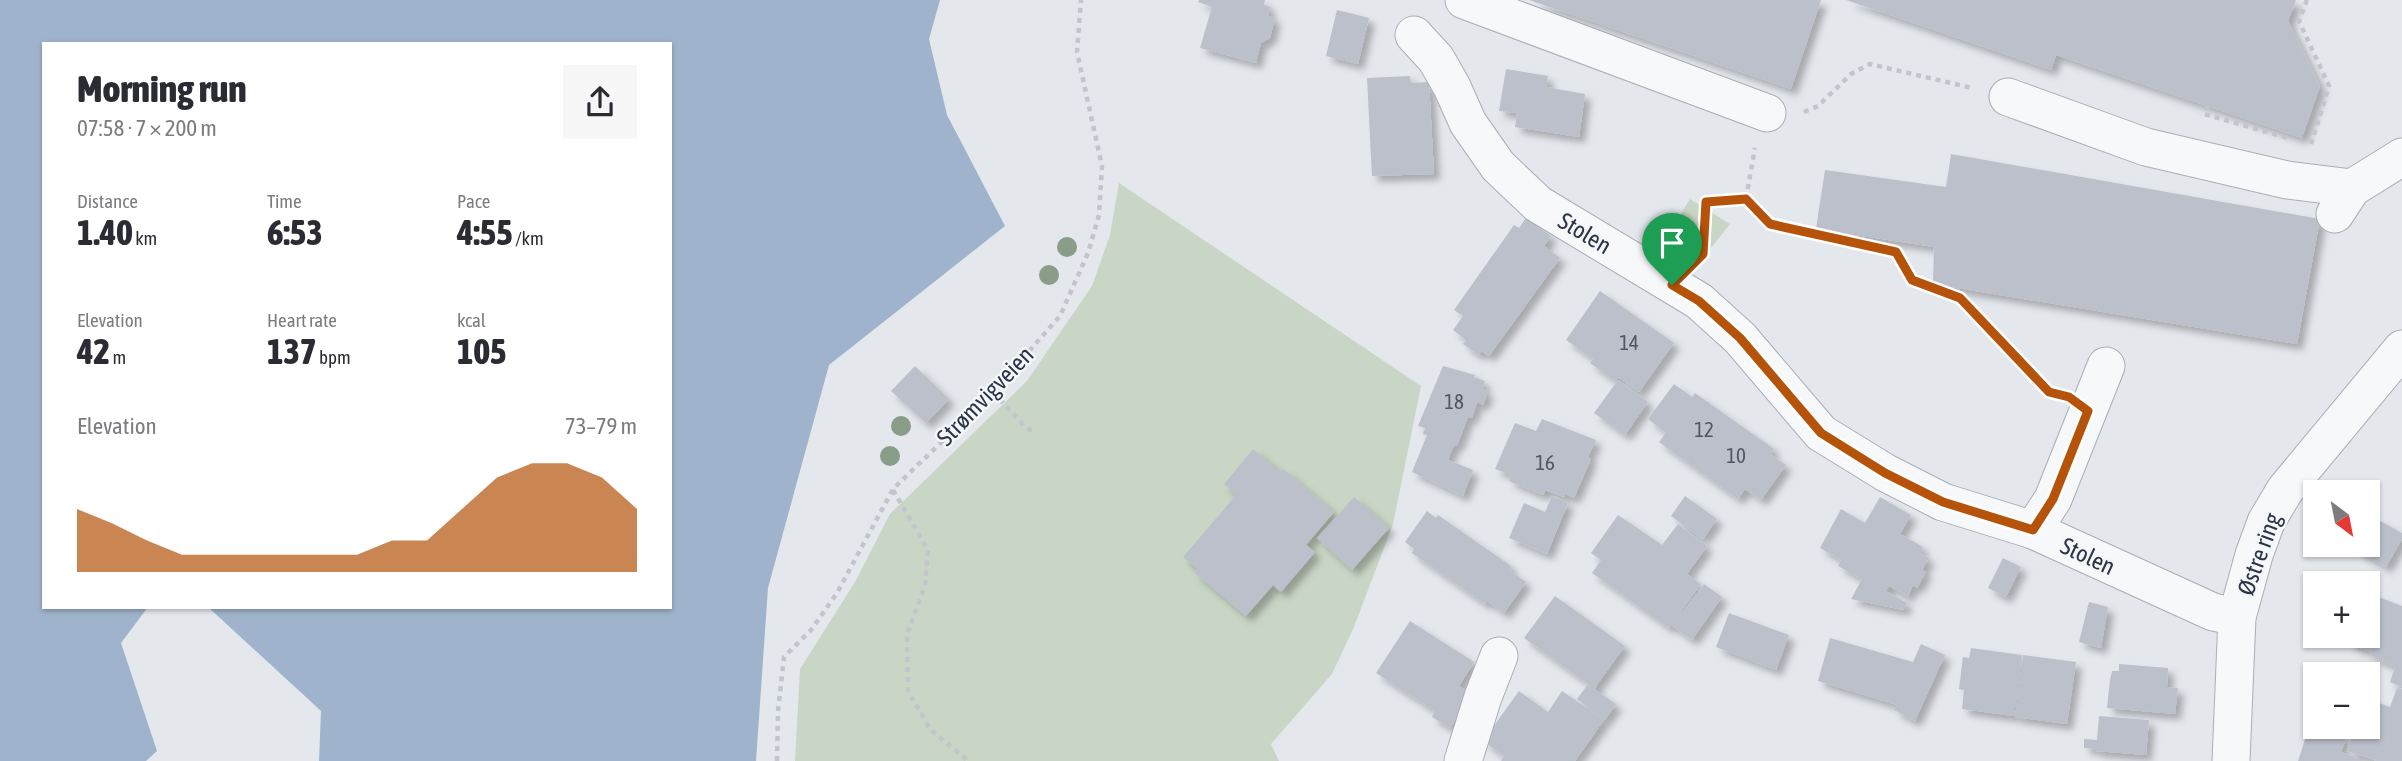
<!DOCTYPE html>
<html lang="en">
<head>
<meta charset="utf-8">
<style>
	:root { --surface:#fff; --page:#f7f7f7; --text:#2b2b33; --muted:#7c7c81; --accent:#b45309 }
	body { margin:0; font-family:"Asap Condensed",sans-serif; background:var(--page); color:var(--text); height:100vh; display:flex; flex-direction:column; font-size:26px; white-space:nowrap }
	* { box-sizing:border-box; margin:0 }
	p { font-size:23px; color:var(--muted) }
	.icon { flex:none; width:38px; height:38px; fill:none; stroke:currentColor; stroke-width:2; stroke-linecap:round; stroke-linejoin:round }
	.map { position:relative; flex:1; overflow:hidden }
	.sheet { position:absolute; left:42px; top:42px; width:630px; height:567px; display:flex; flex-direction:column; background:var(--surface); border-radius:0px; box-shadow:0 2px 5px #0004 }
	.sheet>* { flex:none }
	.needle { width:46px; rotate:148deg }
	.buttons { position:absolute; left:2303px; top:480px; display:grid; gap:14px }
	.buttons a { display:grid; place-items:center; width:77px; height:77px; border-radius:0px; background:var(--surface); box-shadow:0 2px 5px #0004; font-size:35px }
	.pin { position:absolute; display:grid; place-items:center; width:60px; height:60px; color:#fff; margin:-72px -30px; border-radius:50% 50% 50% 0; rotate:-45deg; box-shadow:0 0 7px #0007 }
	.pin .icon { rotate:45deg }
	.round { display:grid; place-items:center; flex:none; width:74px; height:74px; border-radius:0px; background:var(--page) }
	.summary { display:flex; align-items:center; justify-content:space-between; height:119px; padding:0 35px }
	h1 { font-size:38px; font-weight:800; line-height:52px }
	.stats { display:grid; grid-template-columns:repeat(3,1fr); gap:10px; height:119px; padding:7px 35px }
	.stats div { display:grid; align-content:center }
	.stats b { font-size:35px; font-weight:800 }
	.stats small { font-size:19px; font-weight:400 }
	.stats p { font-size:19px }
	.chart { height:196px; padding:14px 35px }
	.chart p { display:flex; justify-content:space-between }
	.chart svg { width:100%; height:126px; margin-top:7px; fill:var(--accent); opacity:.7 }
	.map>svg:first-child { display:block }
</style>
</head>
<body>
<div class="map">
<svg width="2402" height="761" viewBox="0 0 2402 761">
	<defs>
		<filter id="shadow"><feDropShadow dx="6" dy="6" stdDeviation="3.5" flood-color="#0004"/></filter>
	</defs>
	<rect width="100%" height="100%" fill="#e4e7ec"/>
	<g fill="#c9d6c5">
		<polygon points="1119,183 1421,386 1393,524 1354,627 1332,674 1271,744 1279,761 795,761 800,669 855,582 890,514 1027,381 1092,286 1110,235"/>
		<polygon points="1690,199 1730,224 1711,248 1675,224"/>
	</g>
	<polygon fill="#9fb4cc" points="0,0 940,0 929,39 947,115 1005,226 829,365 768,588 756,761 319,761 321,711 208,607 670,607 670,44 44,44 44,607 148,607 121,643 157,751 146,761 0,761"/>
	<g fill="#bbc0ca" filter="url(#shadow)">
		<polygon points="1199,0 1265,0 1264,5 1270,7 1268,16 1275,18 1270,38 1261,43 1256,63 1200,48 1212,7 1198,2"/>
		<polygon points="1529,0 1821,0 1791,89"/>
		<polygon points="1846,0 2296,0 2288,21 2320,86 2302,138 2056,55 2051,70"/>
		<polygon points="1337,10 1369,18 1358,64 1326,56"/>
		<polygon points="1506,69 1548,76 1546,87 1585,94 1579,137 1515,127 1517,113 1499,111"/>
		<polygon points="1410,76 1411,83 1429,82 1434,174 1372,176 1367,78"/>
		<polygon points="1951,154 2320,219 2297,344 1933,284 1934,247 1816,229 1825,170 1946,187"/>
		<polygon points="1526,218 1551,236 1544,246 1560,258 1489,356 1481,351 1479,355 1463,344 1466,340 1453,330 1463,316 1454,310 1514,225 1519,228"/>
		<polygon points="1600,291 1674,343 1639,392 1618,377 1615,381 1590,363 1593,359 1566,340"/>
		<polygon points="915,366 949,399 926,423 891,391"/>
		<polygon points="1443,366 1475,375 1474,377 1485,381 1482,389 1488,391 1483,405 1477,402 1472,418 1468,417 1457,446 1454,445 1448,460 1473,470 1463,496 1412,472 1427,435 1423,434 1425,428 1418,426"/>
		<polygon points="1618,380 1648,402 1625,435 1594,413"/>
		<polygon points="1674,384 1692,397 1695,393 1774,449 1770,454 1786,465 1761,500 1745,489 1738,499 1659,442 1666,433 1648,419"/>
		<polygon points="1542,419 1596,440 1588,457 1591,459 1574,498 1565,494 1564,497 1545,490 1543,495 1509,481 1511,475 1495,469 1515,423 1536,431"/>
		<polygon points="1253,449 1280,472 1283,469 1334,512 1306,545 1315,552 1281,592 1273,585 1246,616 1195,573 1198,569 1183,557 1236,495 1224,484"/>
		<polygon points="1552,496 1568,503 1547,554 1509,538 1524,503 1545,512"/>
		<polygon points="1685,496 1717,519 1703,539 1671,516"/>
		<polygon points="1354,497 1389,528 1352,570 1317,538"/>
		<polygon points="1880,497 1911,515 1900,534 1923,547 1920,553 1929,558 1922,570 1926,572 1917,588 1913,585 1908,596 1889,586 1886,591 1907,603 1903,610 1851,599 1862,579 1838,566 1841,560 1820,548 1841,509 1865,523"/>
		<polygon points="1427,511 1436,518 1438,515 1511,566 1509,570 1526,582 1504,613 1487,601 1485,604 1412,553 1414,549 1405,542"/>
		<polygon points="1618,515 1662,545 1678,524 1707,546 1687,574 1701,584 1680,613 1681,614 1704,584 1722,597 1692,640 1671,625 1669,628 1592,573 1601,560 1591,553"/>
		<polygon points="2375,518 2402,533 2402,539 2386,567 2357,551 2360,544 2368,544 2368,531"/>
		<polygon points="2003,558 2021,567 2006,597 1988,588"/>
		<polygon points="2368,593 2402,606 2402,687 2390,682 2395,667 2370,655 2371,652 2349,644 2352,635 2368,635"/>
		<polygon points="1555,596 1625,646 1594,689 1616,704 1605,720 1577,699 1588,684 1524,638"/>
		<polygon points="2089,602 2108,607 2101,648 2079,642"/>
		<polygon points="1729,613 1789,635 1776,670 1716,647"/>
		<polygon points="1410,621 1474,662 1459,686 1472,694 1450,728 1432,717 1435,711 1376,673"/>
		<polygon points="1830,638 1913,662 1921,644 1945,655 1915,721 1894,710 1897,705 1818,681"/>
		<polygon points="1971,648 2022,655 2014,716 1962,709 1964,690 1959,689 1963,657 1969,658"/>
		<polygon points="2023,655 2076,662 2067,724 2015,717"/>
		<polygon points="2119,664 2168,668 2167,687 2178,688 2175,714 2107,708 2110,680 2112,671 2119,671"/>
		<polygon points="2397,688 2402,689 2402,761 2377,761 2347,751 2355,726 2368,726 2368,699 2390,707"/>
		<polygon points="1519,691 1548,712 1562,691 1604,720 1575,761 1501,761 1504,756 1483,741"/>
		<polygon points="2099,716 2149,720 2146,755 2096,751 2096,749 2084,748 2084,739 2097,740"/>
		<polygon points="2310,724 2347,736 2341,752 2358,758 2358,761 2298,761"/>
	</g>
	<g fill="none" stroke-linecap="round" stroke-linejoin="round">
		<g stroke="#a9aeb7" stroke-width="39">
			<g id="minor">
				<polyline points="1464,0 1767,113"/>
				<polyline points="1414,35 1436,59 1452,87 1468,123 1498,166 1538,204 1699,301 1740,338 1821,433 1886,473 1943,502 2033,530 2213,612 2237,617"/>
				<polyline points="2008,97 2146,147 2287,180 2352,188"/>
				<polyline points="2335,214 2352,188 2402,157"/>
				<polyline points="2033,530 2053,499 2106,366"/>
				<polyline points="1463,761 1483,697 1499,656"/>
				<polyline points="2231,761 2237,617 2254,555 2266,522 2285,490 2402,349"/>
			</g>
		</g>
		<g stroke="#c2c5cb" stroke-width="4.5" stroke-dasharray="5 5" stroke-linecap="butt">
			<polyline points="2307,0 2299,21 2329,86 2311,144"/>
			<polyline points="2208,106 2204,114 2288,138"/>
			<polyline points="1804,112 1818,106 1851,74 1870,64 1972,88"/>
			<polyline points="1746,199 1755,148"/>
			<polyline points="1700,257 1703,254 1706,202 1746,199 1770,224 1896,252 1911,280 1960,298 2049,392 2056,394"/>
			<polyline points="993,392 1025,427 1033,431"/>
			<polyline points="893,490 928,550 925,586 907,634 908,691 930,729 968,761"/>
			<polyline points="777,761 778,711 784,657 811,630 837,593 893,489 993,392 1060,316 1088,253 1099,215 1102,166 1077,52 1081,0"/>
		</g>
		<use href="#minor" stroke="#f7f8fa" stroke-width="37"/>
	</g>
	<g fill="#899d89">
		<circle cx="1067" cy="247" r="10"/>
		<circle cx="1049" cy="275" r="10"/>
		<circle cx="901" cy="426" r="10"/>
		<circle cx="890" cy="456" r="10"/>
	</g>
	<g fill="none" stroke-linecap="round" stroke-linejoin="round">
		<g stroke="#fff" stroke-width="14">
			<polygon id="route" points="1746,199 1770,224 1896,252 1912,280 1960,298 2049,392 2069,397 2088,411 2053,499 2033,530 1943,502 1885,473 1821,433 1740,338 1699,301 1672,285 1703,254 1706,202"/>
		</g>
		<use href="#route" stroke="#b45309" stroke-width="9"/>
	</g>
	<g text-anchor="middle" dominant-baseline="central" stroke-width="5" stroke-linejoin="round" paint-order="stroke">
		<g font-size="21" fill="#4f5766">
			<text x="1629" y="342">14</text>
			<text x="1454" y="401">18</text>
			<text x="1704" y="429">12</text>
			<text x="1736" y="455">10</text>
			<text x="1545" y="462">16</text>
		</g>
		<g font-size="24" fill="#2b3445" stroke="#f4f6f9">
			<text transform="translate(1585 233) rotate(31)">Stolen</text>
			<text transform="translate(985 396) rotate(-46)">Strømvigveien</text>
			<text transform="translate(2259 554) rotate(-70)">Østre ring</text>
			<text transform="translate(2088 556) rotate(25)">Stolen</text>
		</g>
	</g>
</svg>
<div class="buttons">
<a><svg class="needle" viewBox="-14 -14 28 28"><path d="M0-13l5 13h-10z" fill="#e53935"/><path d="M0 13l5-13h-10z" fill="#7c7c81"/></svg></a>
<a>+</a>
<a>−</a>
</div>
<div class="pin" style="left:1672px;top:285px;background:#1e9e55"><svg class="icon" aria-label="arrive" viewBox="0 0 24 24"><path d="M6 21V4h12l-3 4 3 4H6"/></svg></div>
<section class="sheet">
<div class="summary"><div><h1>Morning run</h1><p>07:58 · 7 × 200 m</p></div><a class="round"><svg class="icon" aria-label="share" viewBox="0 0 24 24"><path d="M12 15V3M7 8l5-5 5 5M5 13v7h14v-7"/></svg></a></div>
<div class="stats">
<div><p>Distance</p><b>1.40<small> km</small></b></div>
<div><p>Time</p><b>6:53</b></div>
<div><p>Pace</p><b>4:55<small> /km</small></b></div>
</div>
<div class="stats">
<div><p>Elevation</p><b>42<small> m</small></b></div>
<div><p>Heart rate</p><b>137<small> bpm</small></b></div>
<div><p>kcal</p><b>105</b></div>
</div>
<div class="chart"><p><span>Elevation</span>73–79 m</p>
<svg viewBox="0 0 160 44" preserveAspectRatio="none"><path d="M0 44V22L10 27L20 33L30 38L40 38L50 38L60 38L70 38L80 38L90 33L100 33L110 22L120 11L130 6L140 6L150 11L160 22V44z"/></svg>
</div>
</section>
</div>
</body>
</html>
